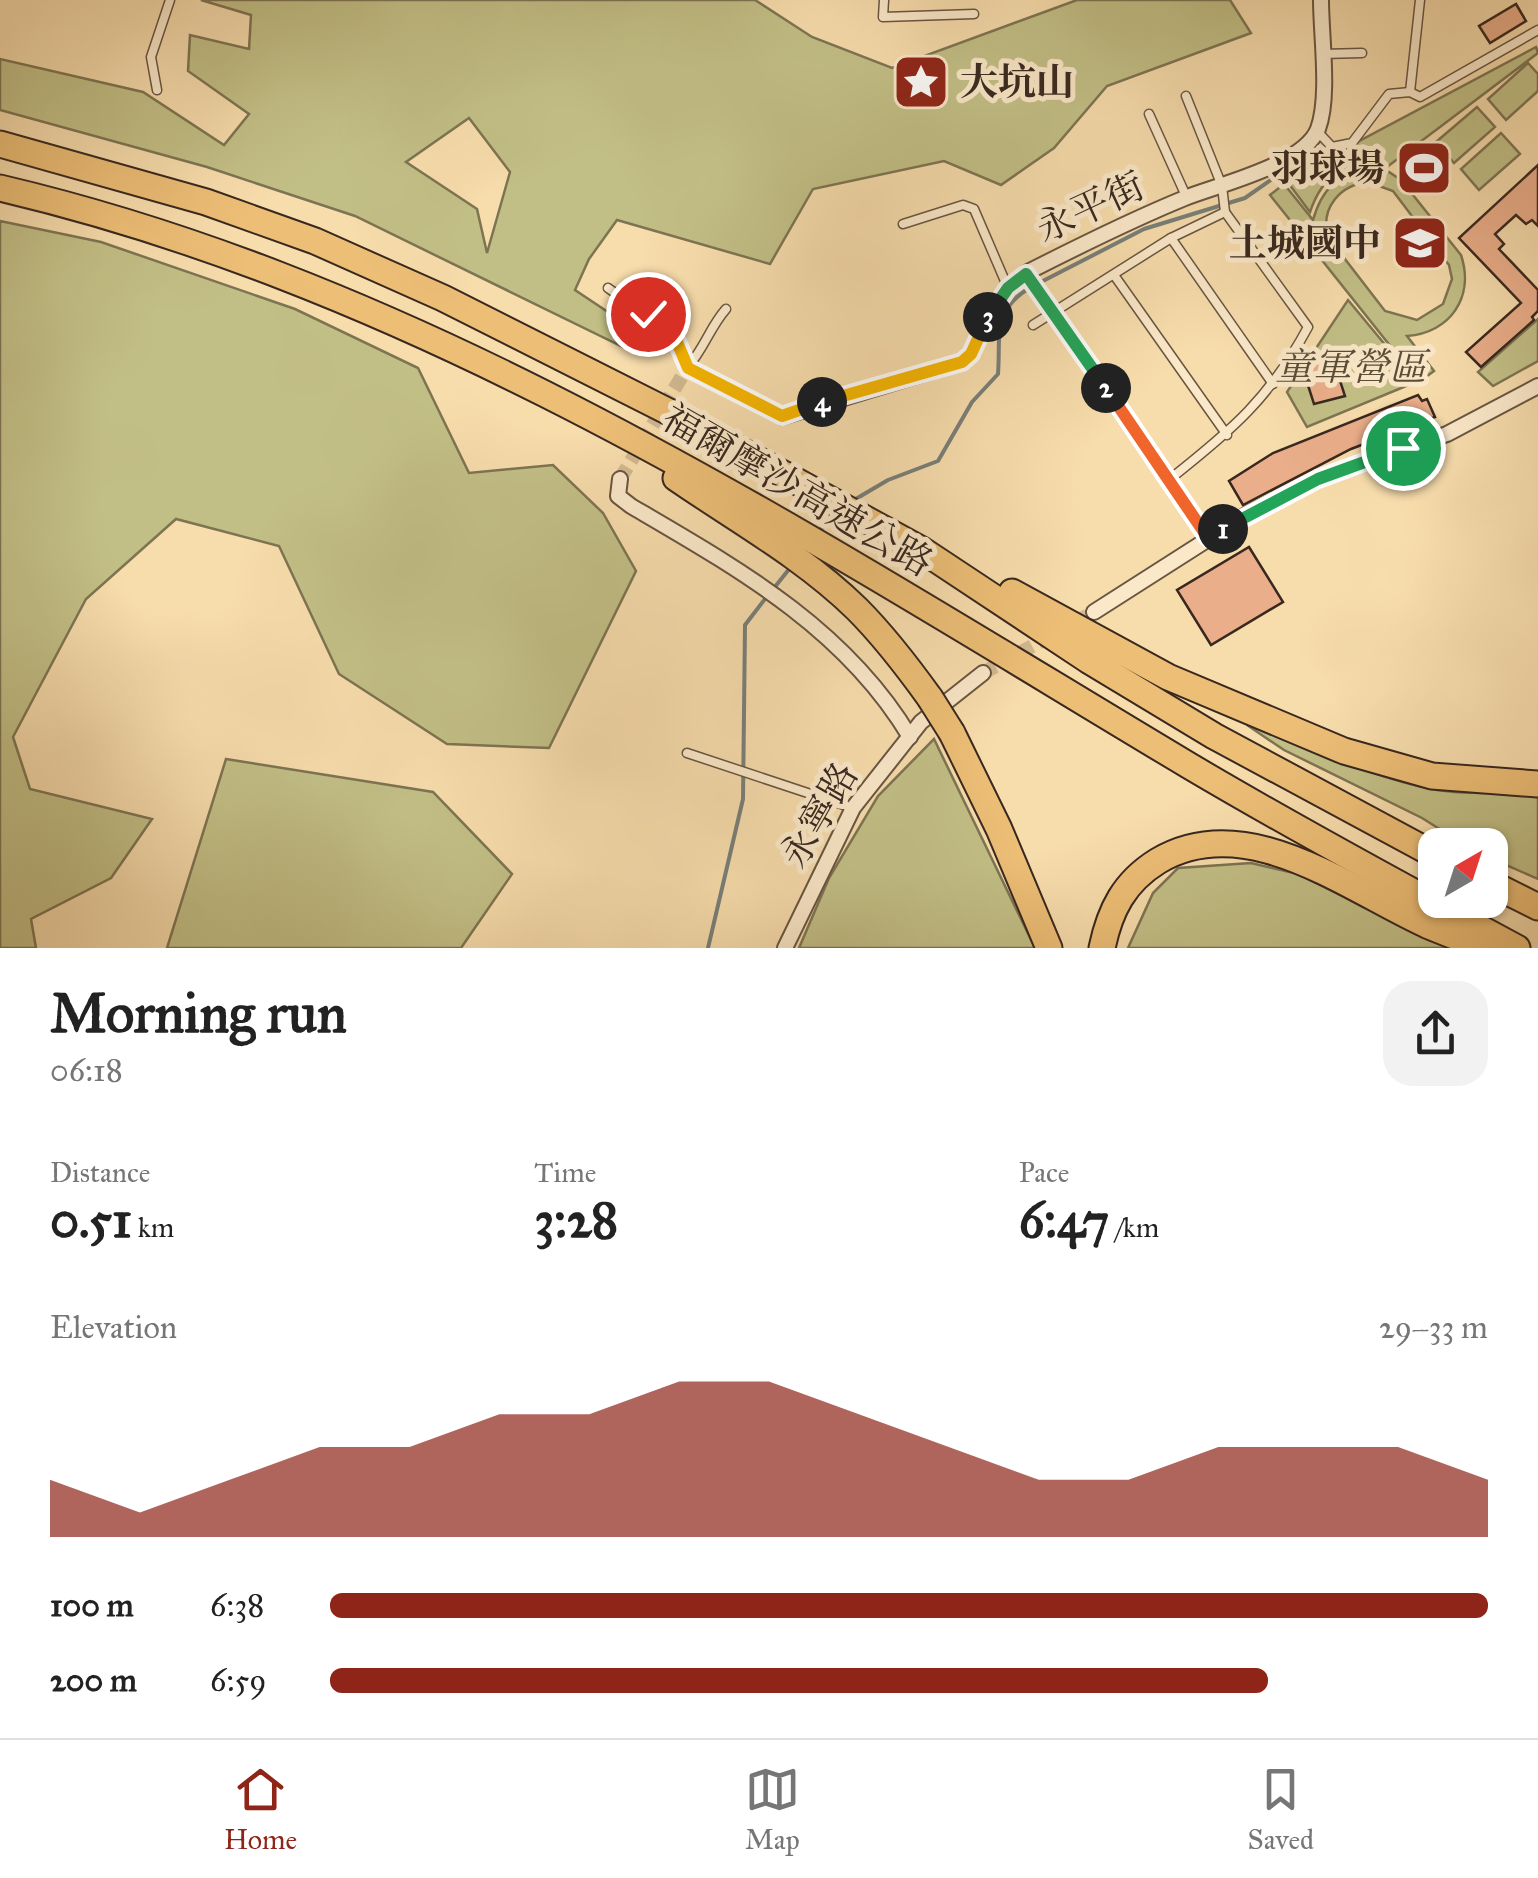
<!DOCTYPE html>
<html lang="en">
<head>
<meta charset="utf-8">
<style>
	:root { --surface:#fff; --page:#f2f2f2; --text:#222; --muted:#767676; --line:#e0e0e0; --accent:#8f2418 }
	body { margin:0; font-family:"IM FELL Great Primer","Noto Serif TC",serif; background:var(--page); color:var(--text); height:100vh; display:flex; flex-direction:column; font-size:38px; white-space:nowrap }
	* { box-sizing:border-box; margin:0 }
	p { font-size:32px; color:var(--muted) }
	.icon { flex:none; width:55px; height:55px; fill:none; stroke:currentColor; stroke-width:2; stroke-linecap:round; stroke-linejoin:round }
	.map { position:relative; height:948px; overflow:hidden }
	.side { display:flex; flex-direction:column; background:var(--surface); flex:1 }
	.side>* { flex:none }
	.needle { width:65px; rotate:39deg }
	.buttons { position:absolute; left:1418px; top:828px; display:grid; gap:20px }
	.buttons a { display:grid; place-items:center; width:90px; height:90px; border-radius:20px; background:var(--surface); box-shadow:0 2px 8px #0004; font-size:50px }
	.pin { position:absolute; display:grid; place-items:center; width:85px; height:85px; color:#fff; margin:-42px; border:5px solid #fff; border-radius:50%; box-shadow:0 2px 10px #0007 }
	.km { position:absolute; width:50px; height:50px; margin:-25px; border-radius:50%; background:#222; color:#fff; font-size:28px; line-height:50px; text-align:center }
	.round { display:grid; place-items:center; flex:none; width:105px; height:105px; border-radius:30px; background:var(--page) }
	.overview { display:flex; align-items:center; justify-content:space-between; height:170px; padding:0 50px }
	h1 { font-size:55px; font-weight:800; line-height:75px }
	.figures { display:grid; grid-template-columns:repeat(3,1fr); gap:15px; height:170px; padding:10px 50px }
	.figures div { display:grid; align-content:center }
	.figures b { font-size:50px; font-weight:800 }
	.figures small { font-size:28px; font-weight:400 }
	.figures p { font-size:28px }
	.chart { height:280px; padding:20px 50px }
	.chart p { display:flex; justify-content:space-between }
	.chart svg { width:100%; height:180px; margin-top:10px; fill:var(--accent); opacity:.7 }
	ul { padding:0 50px; list-style:none; font-size:32px }
	li { display:grid; grid-template-columns:160px 120px 1fr; align-items:center; height:75px }
	li i { height:25px; border-radius:12px; background:var(--accent) }
	.menu { display:flex; justify-content:space-around; align-items:center; height:140px; border-top:2px solid var(--line); background:var(--surface); font-size:28px; color:var(--muted) }
	.menu a { display:grid; justify-items:center; gap:5px }
	.menu .selected { color:var(--accent) }
	.map>svg:first-child { display:block }
</style>
</head>
<body>
<div class="map">
<svg width="1538" height="948" viewBox="0 0 1538 948">
	<rect width="100%" height="100%" fill="#f7dcac"/>
	<filter id="stains"><feTurbulence type="fractalNoise" baseFrequency=".002" numOctaves="4"/><feColorMatrix values="0 0 0 0 .2 0 0 0 0 .09 0 0 0 0 .02 0 0 0 .5 -.17"/></filter>
	<radialGradient id="worn" r=".72"><stop offset=".6" stop-color="#630" stop-opacity="0"/><stop offset="1" stop-color="#630" stop-opacity=".3"/></radialGradient>
	<g fill="#c2bf86" stroke="#7d7452" stroke-width="2.5" fill-rule="evenodd">
		<path d="M201 0H755L812 37 892 68 1077 0H1230L1251 33 1107 86 1054 148 1001 185 944 161 813 189 770 264 617 220 589 259 575 290 656 344 623 347 355 216 207 167 0 110V59L143 92 224 145 249 114 188 71 190 35 249 49 251 15ZM469 118 510 172 487 253 477 209 406 162Z"/>
		<path d="M1536 47 1538 53 1387 167C1347 158 1323 174 1310 212L1286 180Z"/>
		<polygon points="1528,63 1538,74 1538,91 1506,120 1488,99"/>
		<polygon points="1477,107 1495,127 1454,163 1436,142"/>
		<polygon points="1501,133 1520,154 1479,190 1461,169"/>
		<polygon points="1424,144 1448,173 1425,192 1400,162"/>
		<path d="M1371 169 1389 172 1401 180 1461 255C1475 297 1450 333 1407 336L1434 371 1419 382 1270 195 1284 184 1313 220C1322 188 1338 174 1371 169ZM1368 182 1393 191 1449 265 1452 279 1443 304 1417 320 1385 311 1328 237C1320 208 1340 185 1368 182Z"/>
		<polygon points="0,221 101,242 295,309 418,368 469,473 553,465 603,513 636,571 549,748 447,744 339,674 279,546 176,519 86,599 13,737 30,789 152,819 111,878 31,919 36,948 0,948"/>
		<polygon points="1348,300 1416,382 1307,427 1287,392"/>
		<polygon points="1538,319 1538,361 1493,386 1478,372"/>
		<path d="M1247 725C1311 746 1370 778 1437 790 1470 795 1505 792 1538 792V879L1490 858V845H1465L1422 818 1284 750Z"/>
		<polygon points="934,739 1035,948 799,948 829,878 878,796"/>
		<polygon points="226,759 433,792 512,874 461,948 167,948"/>
		<polygon points="1251,863 1298,874 1453,948 1128,948 1153,893 1178,868"/>
	</g>
	<g fill="none" stroke-linecap="round" stroke-linejoin="round">
		<g stroke="#787f79" stroke-width="4">
			<polyline points="1039,283 1144,229 1245,198 1295,163"/>
			<path d="M854 500 888 480 938 461 972 402 998 374C1001 334 991 311 1031 287"/>
			<polyline points="818,533 834,513"/>
			<polyline points="774,588 790,568"/>
			<polyline points="708,948 743,799 745,625 768,595"/>
		</g>
	</g>
	<g fill="#eaae8a" stroke="#38281f" stroke-width="2.5">
		<polygon points="1516,4 1526,21 1490,43 1479,26"/>
		<polygon points="1538,165 1538,226 1532,220 1526,224 1516,215 1495,234 1504,244 1499,249 1538,290 1538,311 1532,317 1534,320 1481,367 1466,352 1521,303 1459,238"/>
		<polygon points="1332,356 1345,396 1314,404 1305,376 1311,374 1307,364"/>
		<polygon points="1418,395 1422,401 1427,399 1435,417 1351,449 1243,505 1229,481 1273,453"/>
		<polygon points="1249,547 1283,602 1211,645 1177,590"/>
	</g>
	<g fill="none" stroke-linecap="round" stroke-linejoin="round">
		<g stroke="#d1b890" stroke-width="14" stroke-dasharray="14 7" stroke-linecap="butt">
			<polyline points="620,479 687,368"/>
			<polyline points="983,673 1094,612"/>
		</g>
		<g stroke="#685542" stroke-width="11">
			<g id="lane">
				<polyline points="884,0 883,17 974,14"/>
				<polyline points="1322,54 1362,53"/>
				<polyline points="157,90 151,57 170,0"/>
				<polyline points="1410,92 1420,0"/>
				<polyline points="1149,114 1186,196"/>
				<polyline points="1317,131 1332,147 1352,143 1389,94 1410,92 1420,97 1538,30"/>
				<polyline points="903,224 963,205 974,209 1008,288"/>
				<polyline points="1171,238 1273,384"/>
				<polyline points="1114,275 1227,435"/>
				<path d="M608 288 674 335 687 368C704 349 710 327 726 309"/>
				<polyline points="1033,325 1171,238 1225,212 1222,186 1186,96"/>
				<path d="M1170 479C1232 430 1270 398 1308 327L1225 212"/>
				<polyline points="687,753 853,808"/>
			</g>
		</g>
		<g stroke="#685542" stroke-width="18">
			<g id="street">
				<polyline points="1026,273 1208,538"/>
				<path d="M687 368 782 417 962 362C978 349 981 328 992 311 1001 296 1012 285 1026 273 1077 247 1131 220 1185 198 1217 185 1304 165 1318 129 1330 97 1321 36 1321 0"/>
				<path d="M620 479 618 496 631 506C737 568 845 628 910 737"/>
				<polyline points="1094,612 1246,515 1319,479 1447,434 1538,386"/>
				<polyline points="785,948 853,808 921,722 983,673"/>
			</g>
		</g>
		<g stroke="#38281f" stroke-width="29">
			<g id="highway">
				<polyline points="0,144 206,202 315,241 443,298 685,420 922,550 1088,660 1214,736 1435,855"/>
				<path d="M0 188C434 290 810 539 1188 765 1296 829 1407 889 1517 948"/>
				<path d="M676 478C737 520 804 557 857 609 884 636 907 666 930 698"/>
				<polyline points="1012,592 1168,677 1344,751 1432,776 1538,784"/>
				<polyline points="952,733 999,829 1049,948"/>
				<polyline points="1490,883 1538,907"/>
				<path d="M1102 948C1110 910 1124 882 1158 861 1247 808 1349 890 1429 926 1448 934 1467 941 1486 948"/>
			</g>
		</g>
		<use href="#lane" stroke="#fae8c9" stroke-width="8"/>
		<use href="#street" stroke="#fae8c9" stroke-width="14"/>
		<use href="#highway" stroke="#ecbe76" stroke-width="25"/>
		<g stroke="#38281f" stroke-width="29" stroke-linecap="butt">
			<polyline id="highway-bridge" points="930,698 952,733"/>
		</g>
		<use href="#highway-bridge" stroke="#ecbe76" stroke-width="25"/>
	</g>
	<g fill="none" stroke-linecap="round" stroke-linejoin="round">
		<g stroke="#fff" stroke-width="20">
			<polyline id="split-1" points="1223,529 1318,479 1403,448"/>
		</g>
		<g stroke="#fff" stroke-width="20">
			<polyline id="split-2" points="1106,388 1208,538 1223,529"/>
		</g>
		<g stroke="#fff" stroke-width="20">
			<polyline id="split-3" points="988,317 1008,288 1026,274 1106,388"/>
		</g>
		<g stroke="#fff" stroke-width="20">
			<polyline id="split-4" points="822,402 962,362 971,354 988,317"/>
		</g>
		<g stroke="#fff" stroke-width="20">
			<polyline id="split-5" points="648,314 674,335 688,368 782,416 822,402"/>
		</g>
		<use href="#split-1" stroke="#22a559" stroke-width="12"/>
		<use href="#split-2" stroke="#f0652b" stroke-width="12"/>
		<use href="#split-3" stroke="#22a559" stroke-width="12"/>
		<use href="#split-4" stroke="#f5b400" stroke-width="12"/>
		<use href="#split-5" stroke="#f5b400" stroke-width="12"/>
	</g>
	<defs>
		<g id="sight-square" transform="scale(2.875)"><rect x="-9" y="-9" width="18" height="18" rx="4" fill="#8f2418" stroke="#fae8c9"/><path d="M0-6L1.8-2.2L6-1.7L2.9 1.2L3.7 5.4L0 3.3L-3.7 5.4L-2.9 1.2L-6-1.7L-1.8-2.2Z" fill="#fff"/></g>
		<g id="stadium-square" transform="scale(2.875)"><rect x="-9" y="-9" width="18" height="18" rx="4" fill="#8f2418" stroke="#fae8c9"/><path d="M0-5a6.5 5 0 1 0 0 10a6.5 5 0 1 0 0-10ZM-3.5-1.8h7v3.6h-7Z" fill="#fff"/></g>
		<g id="school-square" transform="scale(2.875)"><rect x="-9" y="-9" width="18" height="18" rx="4" fill="#8f2418" stroke="#fae8c9"/><path d="M0-5L7-2L0 1L-7-2ZM-4 1L0 2.5L4 1V4Q0 6-4 4Z" fill="#fff"/></g>
	</defs>
	<g fill-rule="evenodd">
		<use href="#sight-square" x="921" y="82"/>
		<use href="#stadium-square" x="1424" y="168"/>
		<use href="#school-square" x="1420" y="243"/>
	</g>
	<g text-anchor="middle" dominant-baseline="central" stroke-width="10" stroke-linejoin="round" paint-order="stroke">
		<g font-size="38" font-weight="bold" fill="#38281f" stroke="#fae8c9" text-anchor="end">
			<text x="960" y="82" text-anchor="start">大坑山</text>
			<text x="1385" y="168">羽球場</text>
			<text x="1381" y="243">土城國中</text>
		</g>
		<g font-size="38" fill="#38281f" stroke="#fae8c9">
			<text transform="translate(1090 207) rotate(-25)">永平街</text>
			<text transform="translate(798 490) rotate(30)">福爾摩沙高速公路</text>
			<text transform="translate(819 815) rotate(-60)">永寧路</text>
		</g>
		<g font-size="38" font-style="italic" fill="#5a4e39" stroke="#fae8c9">
			<text x="1351" y="367">童軍營區</text>
		</g>
	</g>
	<rect width="100%" height="100%" filter="url(#stains)"/>
	<rect width="100%" height="100%" fill="url(#worn)"/>
</svg>
<div class="buttons">
<a><svg class="needle" viewBox="-14 -14 28 28"><path d="M0-13l5 13h-10z" fill="#e53935"/><path d="M0 13l5-13h-10z" fill="#767676"/></svg></a>
</div>
<div class="pin" style="left:1403px;top:448px;background:#1e9e55"><svg class="icon" aria-label="arrive" viewBox="0 0 24 24"><path d="M6 21V4h12l-3 4 3 4H6"/></svg></div>
<div class="pin" style="left:648px;top:314px;background:#d93025"><svg class="icon" aria-label="check" viewBox="0 0 24 24"><path d="M5 12l5 5 9-10"/></svg></div>
<b class="km" style="left:1223px;top:529px">1</b>
<b class="km" style="left:1106px;top:388px">2</b>
<b class="km" style="left:988px;top:317px">3</b>
<b class="km" style="left:822px;top:402px">4</b>
</div>
<section class="side">
<div class="overview"><div><h1>Morning run</h1><p>06:18</p></div><a class="round"><svg class="icon" aria-label="share" viewBox="0 0 24 24"><path d="M12 15V3M7 8l5-5 5 5M5 13v7h14v-7"/></svg></a></div>
<div class="figures">
<div><p>Distance</p><b>0.51<small> km</small></b></div>
<div><p>Time</p><b>3:28</b></div>
<div><p>Pace</p><b>6:47<small> /km</small></b></div>
</div>
<div class="chart"><p><span>Elevation</span>29–33 m</p>
<svg viewBox="0 0 160 44" preserveAspectRatio="none"><path d="M0 44V30L10 38L20 30L30 22L40 22L50 14L60 14L70 6L80 6L90 14L100 22L110 30L120 30L130 22L140 22L150 22L160 30V44z"/></svg>
</div>
<ul>
<li><b>100 m</b>6:38<i style="width:100%"></i></li>
<li><b>200 m</b>6:59<i style="width:81%"></i></li>
</ul>
</section>
<nav class="menu">
<a class="selected"><svg class="icon" aria-label="home" viewBox="0 0 24 24"><path d="M3 11l9-7 9 7M6 9v11h12V9"/></svg>Home</a>
<a><svg class="icon" aria-label="map" viewBox="0 0 24 24"><path d="M3 6l6-2 6 2 6-2v14l-6 2-6-2-6 2zM9 4v14M15 6v14"/></svg>Map</a>
<a><svg class="icon" aria-label="saved" viewBox="0 0 24 24"><path d="M7 4h10v16l-5-4-5 4z"/></svg>Saved</a>
</nav>
</body>
</html>
